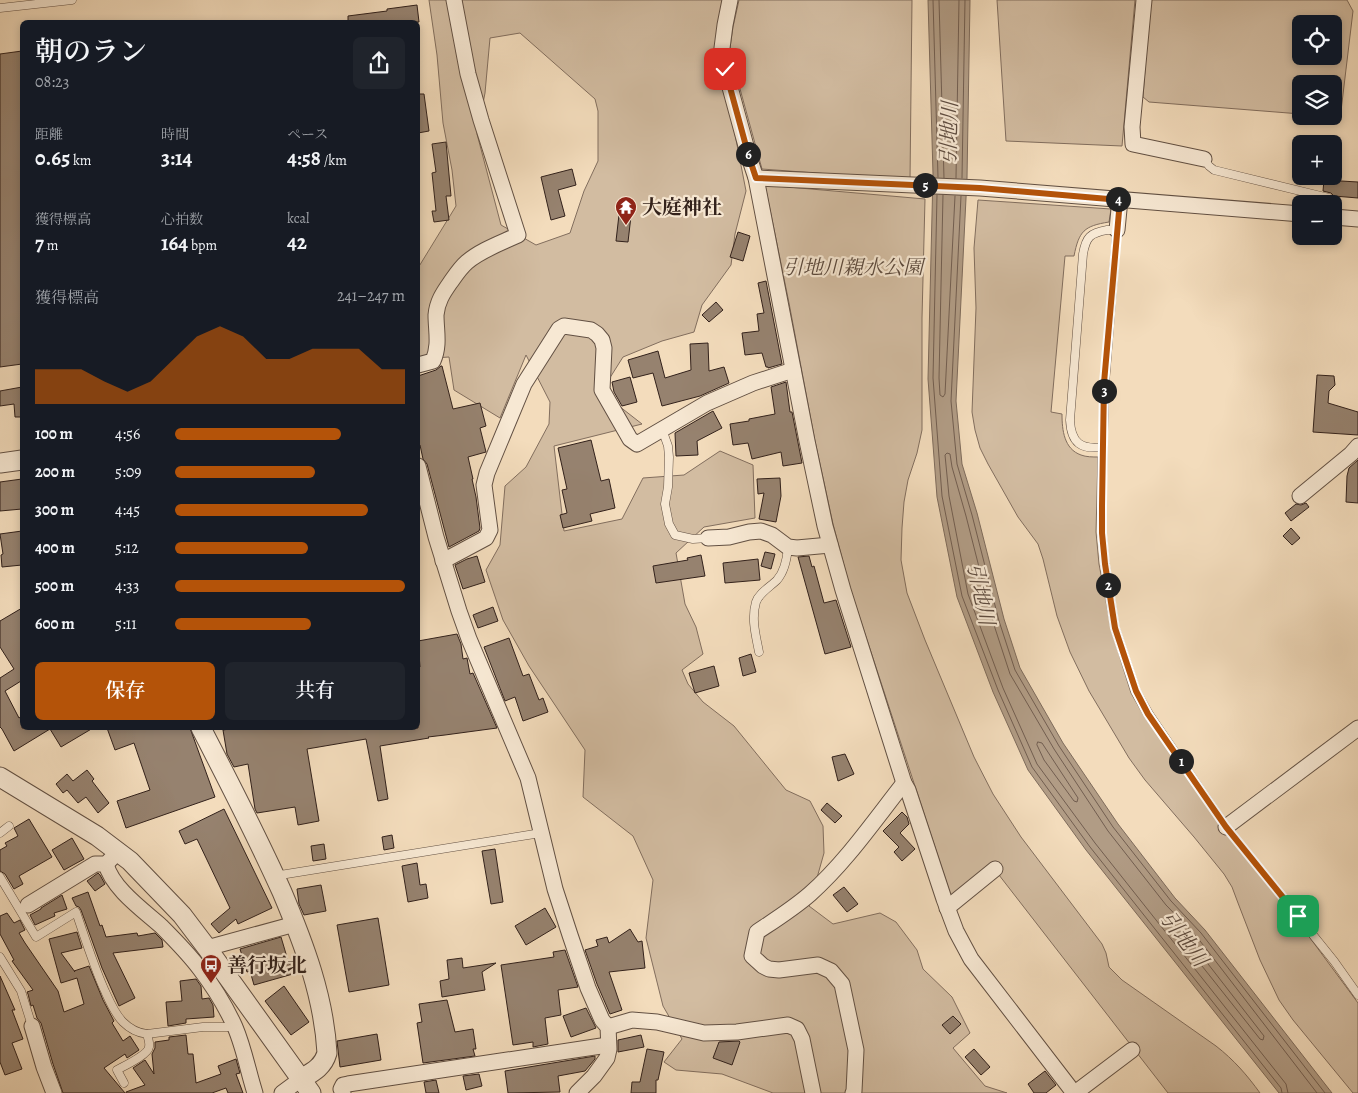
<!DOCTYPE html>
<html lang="ja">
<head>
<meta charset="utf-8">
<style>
	:root { --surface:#171b24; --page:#20242c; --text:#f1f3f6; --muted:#9ea1a6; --accent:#b45309 }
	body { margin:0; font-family:Alegreya,"Noto Serif JP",serif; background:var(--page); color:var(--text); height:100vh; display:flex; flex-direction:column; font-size:19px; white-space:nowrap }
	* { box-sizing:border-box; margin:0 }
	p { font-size:16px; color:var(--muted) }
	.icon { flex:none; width:28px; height:28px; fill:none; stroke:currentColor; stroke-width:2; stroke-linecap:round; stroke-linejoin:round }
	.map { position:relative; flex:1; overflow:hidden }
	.sheet { position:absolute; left:20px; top:20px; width:400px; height:710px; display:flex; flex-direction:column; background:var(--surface); border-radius:8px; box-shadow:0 2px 8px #0003 }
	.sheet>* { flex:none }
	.buttons { position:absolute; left:1292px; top:15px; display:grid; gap:10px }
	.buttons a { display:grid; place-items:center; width:50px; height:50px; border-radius:8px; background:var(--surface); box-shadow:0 2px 8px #0003; font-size:25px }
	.pin { position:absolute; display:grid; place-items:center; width:42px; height:42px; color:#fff; margin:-21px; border-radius:10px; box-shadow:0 2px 8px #0006 }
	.km { position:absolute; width:25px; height:25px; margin:-12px; border-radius:50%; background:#222; color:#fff; font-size:14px; line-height:25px; text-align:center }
	.round { display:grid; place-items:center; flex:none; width:52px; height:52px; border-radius:8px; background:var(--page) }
	.summary { display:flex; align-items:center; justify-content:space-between; height:85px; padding:0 15px }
	h1 { font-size:28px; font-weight:600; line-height:38px }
	.figures { display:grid; grid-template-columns:repeat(3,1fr); gap:8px; height:85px; padding:5px 15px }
	.figures div { display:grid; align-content:center }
	.figures b { font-size:21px; font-weight:600 }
	.figures small { font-size:14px; font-weight:400 }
	.figures p { font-size:14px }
	.chart { height:140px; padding:10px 15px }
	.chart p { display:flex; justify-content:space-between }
	.chart svg { width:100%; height:90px; margin-top:5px; fill:var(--accent); opacity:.7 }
	.action { display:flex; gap:10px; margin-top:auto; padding:10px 15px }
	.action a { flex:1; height:58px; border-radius:8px; background:var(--accent); color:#fff; font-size:20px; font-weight:600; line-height:58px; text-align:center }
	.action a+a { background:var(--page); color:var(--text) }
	ul { padding:0 15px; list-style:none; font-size:16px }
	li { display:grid; grid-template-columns:80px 60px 1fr; align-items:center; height:38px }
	li i { height:12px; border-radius:6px; background:var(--accent) }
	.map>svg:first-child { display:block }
</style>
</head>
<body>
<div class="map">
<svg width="1358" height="1093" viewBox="0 0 1358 1093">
	<rect width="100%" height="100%" fill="#f3dcbc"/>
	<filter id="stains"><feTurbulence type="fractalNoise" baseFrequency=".004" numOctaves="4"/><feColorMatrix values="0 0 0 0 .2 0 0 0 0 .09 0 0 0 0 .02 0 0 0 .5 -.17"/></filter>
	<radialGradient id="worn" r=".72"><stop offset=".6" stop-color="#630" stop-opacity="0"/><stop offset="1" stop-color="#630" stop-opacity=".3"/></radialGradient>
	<g fill="#d2bca1" stroke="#826e5e" fill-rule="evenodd">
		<path d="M429 0H724L726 88 746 191 735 234 731 265 702 305 694 332 662 341 623 357 601 392 642 424 554 446 564 531 622 519 643 478 684 475 720 451 753 465 755 518 704 527 676 553 685 604 696 627 703 654 682 670 688 684 703 702 734 726 786 790 810 801 823 826 824 853 809 906 833 924 880 913 896 922 917 950 923 969 952 997 970 1033 953 1048 985 1086 1007 1093H773L722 1074 676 1070 664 1062 682 1039 663 1006 646 938 653 880 633 836 583 797 585 750 529 666 503 620 486 570 500 545 505 486 526 467 549 424 550 402 526 355 500 418 454 390 449 357 418 359V268L456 206 452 170 443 123 437 55ZM520 33 595 99 598 111V161L584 191 570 233 536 245 501 225 477 134 485 93 490 38Z"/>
		<polygon points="739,0 912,0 910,180 762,169 734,67 730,48 733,27"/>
		<polygon points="997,0 1135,0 1122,146 1006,141"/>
		<path d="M1150 0H1347L1353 11 1341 111 1334 115V84H1301V114L1149 102 1143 97ZM1301 24H1334V56H1301Z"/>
		<path d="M765 185 925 199 922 318V430L917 453 908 480 904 502 902 528 901 560 907 593 925 640 974 757 993 794 1021 837 1102 944 1106 953 1109 967 1122 980 1216 1046C1234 1060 1247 1075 1260 1093H1168L992 866 952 899 850 588 833 524 815 441 789 303Z"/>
		<path d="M978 200 1111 209 1109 222C1084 226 1079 231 1074 256H1065L1051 412 1062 414C1062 430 1064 449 1081 455 1086 457 1093 457 1098 457L1096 532 1099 564 1108 612 1121 661 1131 693 1144 716 1162 741 1212 805 1358 1003V1093H1353L1293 1020 1279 1000 1260 960 1238 903 1232 887 1224 874 1194 837 1145 780 1129 758 1089 691 1070 652 1057 616 1043 559 1038 544 1018 517 988 464 980 448 975 430 972 412 976 308 974 248Z"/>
	</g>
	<polygon fill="#b19c85" stroke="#7e6b5b" points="928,0 970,0 967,178 956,401 962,464 977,513 1004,619 1020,668 1063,743 1118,824 1175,898 1205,930 1332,1093 1279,1093 1086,850 1028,770 993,692 957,597 937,497 928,379 933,174"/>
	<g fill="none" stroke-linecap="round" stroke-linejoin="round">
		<g stroke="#725e50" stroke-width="1">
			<polyline points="933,0 938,177"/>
			<polyline points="939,0 944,178"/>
			<polyline points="956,178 959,0"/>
			<polyline points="962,178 965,0"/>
			<polyline points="937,195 933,378 942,496 962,596 998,690 1032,767 1090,847 1281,1088 1282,1093"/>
			<polyline points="943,195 939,378 940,395 943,397 945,394 955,196"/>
			<polyline points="961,196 951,401 957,464 972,515 999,621 1015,670 1059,746 1113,827 1171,901 1201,933 1325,1093"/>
			<polygon points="1038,742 1042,743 1078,798 1077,802 1074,801 1044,760 1037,745"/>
			<polygon points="1177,928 1191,942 1264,1036 1263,1040 1260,1039 1175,932 1174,930"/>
			<polyline points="1288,1093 1286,1084 1095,843 1037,764 1003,688 968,594 949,496 945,455 947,453 950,454 952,467 966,516 993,622 1010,674 1054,749 1108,831 1166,905 1197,937 1317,1093"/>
		</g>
	</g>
	<g fill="#96826f" stroke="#32211b">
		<polygon points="417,5 419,22 348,22 348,16 387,11 387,9"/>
		<polygon points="22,51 22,364 0,367 0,54"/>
		<polygon points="418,94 424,94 429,131 418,133"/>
		<polygon points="446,142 451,196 446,196 449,220 434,222 432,211 436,211 432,173 436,172 432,144"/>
		<polygon points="572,169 576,185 558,190 565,216 551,220 541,177"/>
		<polygon points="1324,180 1358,182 1358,198 1334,196 1331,193 1323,191"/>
		<polygon points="620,206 632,207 628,242 616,241"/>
		<polygon points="738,232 750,236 743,261 730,257"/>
		<polygon points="766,281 782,364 768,368 768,367 766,367 762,353 745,355 742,333 759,331 757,314 764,313 758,283"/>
		<polygon points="716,302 723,310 709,322 702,315"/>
		<polygon points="708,343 709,371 724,367 729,383 700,396 662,406 653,373 633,378 628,360 658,351 665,378 691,370 690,344"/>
		<polygon points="441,366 442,366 453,409 480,403 486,426 480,428 486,452 468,457 473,479 472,479 476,497 480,528 479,531 449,547 427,464 423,459 420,445 418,446 418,376 436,370"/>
		<polygon points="1317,375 1334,376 1335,385 1329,391 1328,403 1358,412 1358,435 1313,432"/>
		<polygon points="630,377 637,402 622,406 614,392 612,382"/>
		<polygon points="786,382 790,412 792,412 802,463 783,466 781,452 752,459 748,443 733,445 730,424 749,421 749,419 775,414 771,387"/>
		<polygon points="22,387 22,417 15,417 14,404 0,406 0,391"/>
		<polygon points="713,411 722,428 697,441 698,455 676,456 675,433"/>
		<polygon points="591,440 601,481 609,479 615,508 590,514 592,521 563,528 560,515 567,513 562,490 567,489 558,448"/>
		<polygon points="1358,460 1358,503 1346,502 1347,476 1349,468"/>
		<polygon points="780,478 781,496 776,522 759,519 764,493 758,494 757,479"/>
		<polygon points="22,479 22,509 0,511 0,482"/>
		<polygon points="1306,503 1309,507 1291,521 1285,513 1296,504 1301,505"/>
		<polygon points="1291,528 1300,538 1292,545 1283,536"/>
		<polygon points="22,531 22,565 2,567 1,555 3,554 0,534"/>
		<polygon points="765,552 775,554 771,569 761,566"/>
		<polygon points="701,555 705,576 656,583 653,566 688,560 687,558"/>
		<polygon points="477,556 485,582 463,589 455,565 467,559"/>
		<polygon points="809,556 812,567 814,566 824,603 836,600 851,647 825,654 798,557"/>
		<polygon points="758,559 760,580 725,583 723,563"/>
		<polygon points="493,607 498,621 478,628 473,615"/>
		<polygon points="22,608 22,684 21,681 5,691 19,718 22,716 22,728 93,728 61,747 50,729 14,751 2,729 0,727 0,678 14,669 0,647 0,621"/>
		<polygon points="457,634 461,644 463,659 467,658 470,674 473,673 497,728 445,735 428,737 429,738 380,746 388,799 378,801 366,739 307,749 319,821 298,825 295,807 257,813 255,809 248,764 234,767 227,754 223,730 235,728 418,728 418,668 420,667 418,641"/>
		<polygon points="509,638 523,676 529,674 539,700 543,698 548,712 523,721 515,697 505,701 484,647"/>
		<polygon points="751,654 756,672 743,676 739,658"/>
		<polygon points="714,666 719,686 695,693 689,673"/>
		<polygon points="107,728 190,728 215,797 126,828 117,801 150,790 134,743 115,750"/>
		<polygon points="845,754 854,774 838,781 832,757"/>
		<polygon points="87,770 94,779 92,781 109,803 98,813 86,797 78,803 67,790 63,793 56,784 67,774 73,781"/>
		<polygon points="827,803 842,816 835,823 821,810"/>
		<polygon points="224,809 272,908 238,924 236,919 219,933 211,924 230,908 197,839 185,844 179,831"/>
		<polygon points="902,812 907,817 909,824 900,833 915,849 902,861 894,852 899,847 883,831"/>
		<polygon points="29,819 52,857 19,876 23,884 14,889 5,874 0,871 0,850 7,846 5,843 18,836 14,828"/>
		<polygon points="392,835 394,848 384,850 382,837"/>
		<polygon points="72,838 84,859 64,870 52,850"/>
		<polygon points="324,844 326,859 313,861 311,846"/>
		<polygon points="495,849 503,902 491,904 482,851"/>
		<polygon points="417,863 420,885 426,884 428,898 408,902 402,866"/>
		<polygon points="98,873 100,875 105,884 95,891 87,881"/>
		<polygon points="321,885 326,911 304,915 299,904 297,889"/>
		<polygon points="844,887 858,904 847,912 833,895"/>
		<polygon points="88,892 100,926 102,925 106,937 137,933 138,936 155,933 162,940 163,947 113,953 135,998 119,1006 102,968 81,910 79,907 76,906 72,898"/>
		<polygon points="62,895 67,909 54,913 55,916 35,925 30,915 41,909 41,908"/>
		<polygon points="545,908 556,927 526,945 515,926"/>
		<polygon points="7,913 14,923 20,920 25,930 19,933 25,943 58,991 64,1012 84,1004 77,978 61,983 49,939 77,932 82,948 61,953 75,972 74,971 89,966 103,1000 114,1021 112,1023 123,1041 130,1036 139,1050 127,1058 125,1054 104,1068 125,1093 63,1093 53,1064 41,1023 37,1018 33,1005 31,1006 28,994 27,992 33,990 12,961 14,960 0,934 0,916"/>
		<polygon points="378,918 389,985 349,992 337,925"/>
		<polygon points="630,929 638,942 642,941 645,968 609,972 622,1010 610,1014 597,984 585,950 598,946 596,940 607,937 609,943"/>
		<polygon points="281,937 289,964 297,962 300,972 254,985 250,971 247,972 240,949"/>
		<polygon points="565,950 578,987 558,990 561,1015 545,1018 548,1044 533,1047 533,1042 513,1045 501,965 554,957 553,952"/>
		<polygon points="462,958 463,968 496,963 482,972 485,990 442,997 440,981 449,979 447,960"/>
		<polygon points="0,976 15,1010 12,1010 23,1039 12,1043 22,1069 5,1075 0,1062"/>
		<polygon points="196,979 201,986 202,999 209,998 213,1005 214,1017 186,1019 186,1023 168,1026 166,1002 182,1001 180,981"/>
		<polygon points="284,986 309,1022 291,1035 265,1001"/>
		<polygon points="447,1000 455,1032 473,1029 476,1049 473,1049 475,1056 423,1063 417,1023 422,1022 419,1004"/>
		<polygon points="586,1008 596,1028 571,1037 563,1016"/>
		<polygon points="953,1016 961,1024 950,1034 942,1025"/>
		<polygon points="377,1034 381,1060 340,1067 337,1041"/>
		<polygon points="186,1035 188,1054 193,1054 196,1083 221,1074 218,1066 236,1059 240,1073 236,1074 243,1093 228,1093 226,1088 212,1093 126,1093 126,1092 145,1085 133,1068 145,1060 154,1074 152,1054 155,1048 155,1042 169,1040 169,1037"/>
		<polygon points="641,1035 644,1047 618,1052 618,1040"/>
		<polygon points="739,1041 740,1042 732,1065 713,1058 719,1042"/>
		<polygon points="647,1049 664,1052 658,1080 656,1080 656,1093 631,1093 632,1082 640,1082"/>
		<polygon points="974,1049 990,1067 981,1075 965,1057"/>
		<polygon points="595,1056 595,1059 585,1071 558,1076 560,1092 508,1093 505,1071"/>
		<polygon points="1045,1071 1056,1085 1046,1093 1034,1093 1028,1084"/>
		<polygon points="479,1074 482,1086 466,1090 463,1076"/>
		<polygon points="436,1080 439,1093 426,1093 424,1082"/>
	</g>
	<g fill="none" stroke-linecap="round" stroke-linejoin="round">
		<g stroke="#625043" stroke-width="9">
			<g id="service">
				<polyline points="0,8 72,0"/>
				<polyline points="1204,159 1209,166 1214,170 1329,198 1328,204"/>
				<path d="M1107 230H1117L1105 383 1103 447C1081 450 1071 443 1070 420L1083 254C1086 237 1090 233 1107 230Z"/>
				<polyline points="662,429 668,446 669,457 668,487 665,504 669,524 675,535 693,539 708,538"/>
				<polyline points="1103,447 1102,506 1102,533 1105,564 1115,628 1136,691 1149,714 1226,827 1334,961 1358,995"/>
				<path d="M759 652C756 636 751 619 756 602 759 593 770 587 777 580 785 571 787 559 788 547"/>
				<polyline points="0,833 9,826"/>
				<polyline points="274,876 541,833"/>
				<path d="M0 877 36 937 76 912C85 938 93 964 104 989 109 1000 114 1013 123 1022 130 1029 138 1033 147 1034L203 1027H235"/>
				<polyline points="0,957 21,991 32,1026"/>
				<path d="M124 1083 117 1070C124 1066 148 1055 149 1047 150 1043 148 1038 147 1034"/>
			</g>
		</g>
		<g stroke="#625043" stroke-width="17">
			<g id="minor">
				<polyline points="730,0 725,25 722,48 725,69 749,157 756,178 807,441 825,526 843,590 904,783 908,790 944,899 956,931 971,959 1074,1093"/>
				<polyline points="1144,0 1132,127 1133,144 1204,159"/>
				<polyline points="756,178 980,188 1301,214"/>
				<polyline points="1334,217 1358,219"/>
				<polyline points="1117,230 1120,199"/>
				<path d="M418 365 433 361C440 345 436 331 436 315 437 302 443 293 450 283 455 276 460 268 467 262 481 250 501 243 518 235L481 120 468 74 454 0"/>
				<polyline points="418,466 436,537 459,611 469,639 528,778 555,889 570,935 588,988 602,1020 608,1027 609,1049 607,1058 594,1076 577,1093"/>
				<polyline points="1300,496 1351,454 1358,446"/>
				<polyline points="708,538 729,537 749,532 761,531 772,535 788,547 797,548 830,545"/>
				<polyline points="443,561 486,538 490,530 484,485 487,473 524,384 559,329 564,326 591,330 597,334 602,340 604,348 602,390 630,439 637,444 707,403 753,383 793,370"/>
				<polyline points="1226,827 1358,728"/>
				<path d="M106 864C112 888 143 910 161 926 175 940 188 953 200 969 213 986 226 1007 235 1027 244 1048 248 1071 255 1093"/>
				<polyline points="28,905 95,864 106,864 113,857"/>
				<polyline points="947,908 995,869"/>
				<polyline points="207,948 295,924"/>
				<polyline points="32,1026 44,1067 54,1093"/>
				<polyline points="608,1027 632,1020 657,1022 704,1033 737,1032 788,1025 797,1029 802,1039 813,1093"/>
				<polyline points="282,1093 301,1079"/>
				<polyline points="343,1093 341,1089 343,1085 348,1084 608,1045"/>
				<path d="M853 1093 854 1091 856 1050 842 984 831 971 818 965 779 970 769 969 763 966 752 956 757 932C775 920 794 908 810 894 846 862 874 821 904 783"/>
				<polyline points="1075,1093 1132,1050"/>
			</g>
		</g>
		<g stroke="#625043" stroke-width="21">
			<g id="tertiary">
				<polyline points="0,463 22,460"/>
				<path d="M201 728C229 782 257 836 282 892 304 944 324 997 327 1053 323 1067 313 1072 301 1079"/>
				<polyline points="0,777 97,836 130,861 182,915 207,948 311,1093"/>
			</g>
		</g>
		<use href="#service" stroke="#f7e8d3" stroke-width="8"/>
		<use href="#minor" stroke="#f7e8d3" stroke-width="15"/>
		<use href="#tertiary" stroke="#f7e8d3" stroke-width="19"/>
	</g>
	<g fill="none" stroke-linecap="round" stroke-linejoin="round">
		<g stroke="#fff" stroke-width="10">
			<polyline id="route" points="725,69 749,157 756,178 980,188 1120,200 1104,383 1102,506 1102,533 1105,564 1115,628 1136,691 1148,714 1226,827 1298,916"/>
		</g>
		<use href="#route" stroke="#b45309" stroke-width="6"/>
	</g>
	<defs>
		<g id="temple-pin" transform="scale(1.125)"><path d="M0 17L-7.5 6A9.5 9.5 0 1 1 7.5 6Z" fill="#8f2418" stroke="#f7e8d3"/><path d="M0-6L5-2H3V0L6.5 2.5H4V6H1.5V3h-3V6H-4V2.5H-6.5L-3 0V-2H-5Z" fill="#fff"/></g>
		<g id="bus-pin" transform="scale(1.125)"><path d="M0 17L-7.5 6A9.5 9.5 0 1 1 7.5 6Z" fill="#8f2418" stroke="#f7e8d3"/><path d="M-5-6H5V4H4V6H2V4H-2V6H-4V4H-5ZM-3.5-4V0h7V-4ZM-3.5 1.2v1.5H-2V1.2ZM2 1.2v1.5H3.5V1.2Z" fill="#fff"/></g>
	</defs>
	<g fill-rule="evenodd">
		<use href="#temple-pin" x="626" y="207"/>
		<use href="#bus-pin" x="211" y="965"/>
	</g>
	<g text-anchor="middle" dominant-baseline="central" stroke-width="4.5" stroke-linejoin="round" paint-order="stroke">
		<g font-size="20" font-weight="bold" fill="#32211b" stroke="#f7e8d3" text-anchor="start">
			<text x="642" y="207">大庭神社</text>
			<text x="227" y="965">善行坂北</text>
		</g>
		<g font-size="20" font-style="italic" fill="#5a483c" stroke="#f7e8d3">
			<text x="853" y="267">引地川親水公園</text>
		</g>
		<g font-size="21" font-style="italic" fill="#5e4c40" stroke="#f7e8d3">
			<text transform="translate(949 133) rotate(-88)">引地川</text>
			<text transform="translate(981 594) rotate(78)">引地川</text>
			<text transform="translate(1184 939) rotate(53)">引地川</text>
		</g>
	</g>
	<rect width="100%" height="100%" filter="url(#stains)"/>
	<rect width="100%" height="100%" fill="url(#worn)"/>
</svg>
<div class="buttons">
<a><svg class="icon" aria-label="locate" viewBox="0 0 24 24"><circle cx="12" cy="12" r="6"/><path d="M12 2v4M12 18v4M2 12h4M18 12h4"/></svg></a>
<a><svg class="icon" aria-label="layers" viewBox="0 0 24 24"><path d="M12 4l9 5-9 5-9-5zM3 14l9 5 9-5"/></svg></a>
<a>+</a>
<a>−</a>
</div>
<div class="pin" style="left:1298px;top:916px;background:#1e9e55"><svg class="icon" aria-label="arrive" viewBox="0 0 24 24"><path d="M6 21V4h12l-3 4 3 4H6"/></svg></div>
<div class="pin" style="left:725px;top:69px;background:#d93025"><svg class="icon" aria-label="check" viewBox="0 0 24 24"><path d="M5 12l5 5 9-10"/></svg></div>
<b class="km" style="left:1181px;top:761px">1</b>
<b class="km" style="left:1108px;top:585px">2</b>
<b class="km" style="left:1104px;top:391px">3</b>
<b class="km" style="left:1118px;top:199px">4</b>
<b class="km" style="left:925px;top:185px">5</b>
<b class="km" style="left:748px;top:154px">6</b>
<section class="sheet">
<div class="summary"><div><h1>朝のラン</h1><p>08:23</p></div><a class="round"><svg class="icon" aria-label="share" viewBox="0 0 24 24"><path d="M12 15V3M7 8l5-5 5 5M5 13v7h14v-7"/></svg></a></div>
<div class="figures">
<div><p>距離</p><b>0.65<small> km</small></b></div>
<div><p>時間</p><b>3:14</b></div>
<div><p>ペース</p><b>4:58<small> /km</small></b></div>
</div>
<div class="figures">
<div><p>獲得標高</p><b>7<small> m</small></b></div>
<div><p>心拍数</p><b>164<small> bpm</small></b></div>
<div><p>kcal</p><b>42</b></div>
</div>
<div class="chart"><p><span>獲得標高</span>241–247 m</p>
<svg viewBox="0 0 160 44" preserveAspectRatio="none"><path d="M0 44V27L10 27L20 27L30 33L40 38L50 33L60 22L70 11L80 6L90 11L100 22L110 22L120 17L130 17L140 17L150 27L160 27V44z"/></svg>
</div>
<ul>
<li><b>100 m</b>4:56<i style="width:72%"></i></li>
<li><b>200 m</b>5:09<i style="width:61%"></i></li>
<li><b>300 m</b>4:45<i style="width:84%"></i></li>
<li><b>400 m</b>5:12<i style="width:58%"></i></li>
<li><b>500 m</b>4:33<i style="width:100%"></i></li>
<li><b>600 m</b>5:11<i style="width:59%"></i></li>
</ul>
<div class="action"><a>保存</a><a>共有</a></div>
</section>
</div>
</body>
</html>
